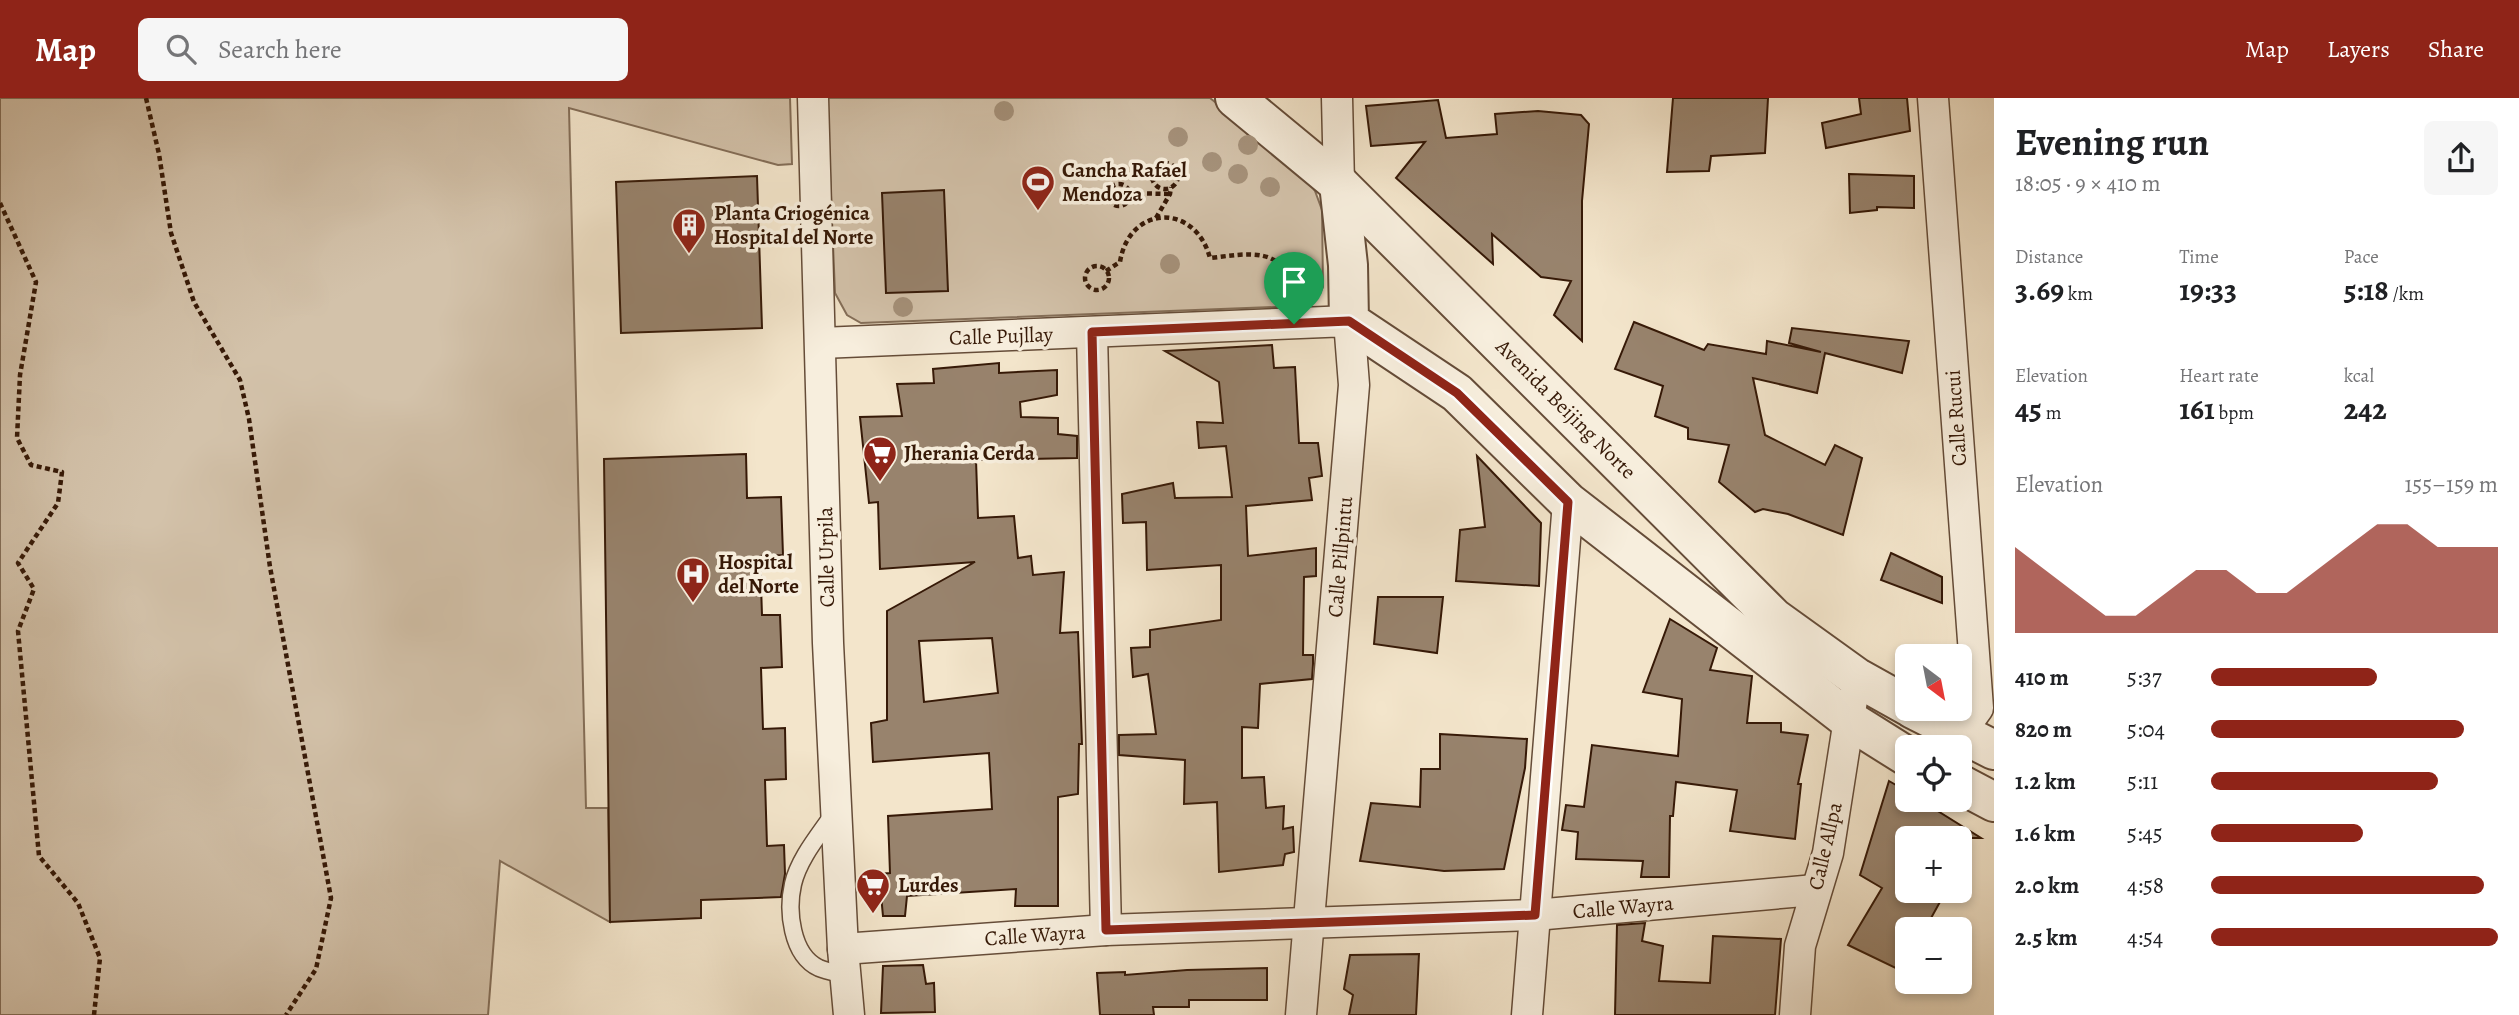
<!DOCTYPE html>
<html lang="en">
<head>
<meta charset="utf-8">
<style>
	:root { --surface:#fff; --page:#f6f6f6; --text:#202124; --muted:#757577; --accent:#8f2418 }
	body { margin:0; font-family:Alegreya,serif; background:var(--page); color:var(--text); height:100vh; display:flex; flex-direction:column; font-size:26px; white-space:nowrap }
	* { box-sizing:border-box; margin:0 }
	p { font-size:23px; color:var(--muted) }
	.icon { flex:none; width:38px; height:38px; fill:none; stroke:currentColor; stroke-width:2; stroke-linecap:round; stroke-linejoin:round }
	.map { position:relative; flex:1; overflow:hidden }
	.panel { display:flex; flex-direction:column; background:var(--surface); width:525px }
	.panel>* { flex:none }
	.needle { width:46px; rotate:148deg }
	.tools { position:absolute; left:1895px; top:546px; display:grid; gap:14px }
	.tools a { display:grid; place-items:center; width:77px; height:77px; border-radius:10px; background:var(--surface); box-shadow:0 4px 10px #0003; font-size:35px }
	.pin { position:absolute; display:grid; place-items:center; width:60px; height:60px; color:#fff; margin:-72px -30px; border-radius:50% 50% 50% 0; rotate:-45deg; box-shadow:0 0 7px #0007 }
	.pin .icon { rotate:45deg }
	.round { display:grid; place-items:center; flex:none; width:74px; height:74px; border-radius:10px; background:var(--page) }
	.summary { display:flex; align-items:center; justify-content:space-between; height:119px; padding:0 21px }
	h1 { font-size:38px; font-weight:700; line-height:52px }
	.metrics { display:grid; grid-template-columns:repeat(3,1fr); gap:10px; height:119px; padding:7px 21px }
	.metrics div { display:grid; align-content:center }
	.metrics b { font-size:30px; font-weight:700 }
	.metrics small { font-size:19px; font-weight:400 }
	.metrics p { font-size:19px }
	.chart { height:196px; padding:14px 21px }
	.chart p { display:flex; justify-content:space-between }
	.chart svg { width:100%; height:126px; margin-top:7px; fill:var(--accent); opacity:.7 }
	ul { padding:0 21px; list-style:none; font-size:23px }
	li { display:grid; grid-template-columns:112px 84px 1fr; align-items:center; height:52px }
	li i { height:18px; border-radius:9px; background:var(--accent) }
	header { display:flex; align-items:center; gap:42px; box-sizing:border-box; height:98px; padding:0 35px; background:var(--accent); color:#fff }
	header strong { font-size:33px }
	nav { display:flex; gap:38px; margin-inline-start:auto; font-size:24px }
	.search { width:490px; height:63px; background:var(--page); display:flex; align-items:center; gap:18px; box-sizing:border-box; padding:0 24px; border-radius:10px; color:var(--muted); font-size:26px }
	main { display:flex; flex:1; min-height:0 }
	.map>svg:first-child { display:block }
</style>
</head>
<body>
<header>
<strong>Map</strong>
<div class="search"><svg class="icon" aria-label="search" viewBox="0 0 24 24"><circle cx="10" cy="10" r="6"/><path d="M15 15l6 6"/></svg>Search here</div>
<nav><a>Map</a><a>Layers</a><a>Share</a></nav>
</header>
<main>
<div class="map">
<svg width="1994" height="917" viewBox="0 0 1994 917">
	<rect width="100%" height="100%" fill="#f3e5cb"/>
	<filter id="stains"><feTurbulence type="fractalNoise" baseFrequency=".00286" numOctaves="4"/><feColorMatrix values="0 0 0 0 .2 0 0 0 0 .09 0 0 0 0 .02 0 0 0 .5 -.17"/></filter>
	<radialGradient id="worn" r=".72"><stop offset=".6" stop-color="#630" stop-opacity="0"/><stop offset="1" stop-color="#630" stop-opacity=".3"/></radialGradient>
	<g fill="#d3c2aa" stroke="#846e58" stroke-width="2">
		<polygon points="0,0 790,0 792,66 778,67 569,10 586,710 608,710 610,824 500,763 488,917 0,917"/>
		<polygon points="827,0 1210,0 1297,70 1315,93 1322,112 1323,189 1319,197 1301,208 861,225 847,217 835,195"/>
	</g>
	<g fill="#98836d" stroke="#361907" stroke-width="2" fill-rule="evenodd">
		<polygon points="1673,0 1768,0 1765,55 1711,58 1709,73 1667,74"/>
		<polygon points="1859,0 1907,0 1910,33 1826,50 1822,25 1861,16"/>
		<polygon points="1438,2 1446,40 1497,36 1495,16 1538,13 1581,17 1589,26 1582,103 1582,243 1554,217 1571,183 1541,179 1492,136 1493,166 1396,80 1425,44 1371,48 1366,8"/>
		<polygon points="1849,76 1914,78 1914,110 1877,109 1877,112 1850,115"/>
		<polygon points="757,78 762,230 621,235 616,84"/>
		<polygon points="944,92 948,193 886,195 882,95"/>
		<polygon points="1634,224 1704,252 1708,246 1766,256 1767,243 1821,254 1789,245 1792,230 1909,243 1902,275 1825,255 1817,295 1753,280 1765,337 1825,367 1835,347 1862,360 1843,437 1788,416 1763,411 1755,414 1719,384 1729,347 1688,341 1688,330 1655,318 1663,288 1615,271"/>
		<polygon points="1272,247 1274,270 1295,269 1299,345 1318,345 1322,378 1309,380 1312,402 1246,408 1248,458 1316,450 1316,478 1304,479 1303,557 1313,557 1313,566 1312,581 1260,586 1258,630 1242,629 1242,680 1264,679 1266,710 1284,708 1283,731 1293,729 1294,754 1285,756 1283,767 1219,774 1217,704 1184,706 1185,662 1119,657 1119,637 1156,636 1148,576 1133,579 1131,550 1150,549 1150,532 1221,522 1221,467 1147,472 1146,424 1123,425 1122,396 1173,385 1175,400 1232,399 1226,348 1199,350 1197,324 1223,325 1219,284 1165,253"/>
		<path d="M999 265V275L1057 272V297L1020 304 1021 319 1058 320V336L1077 338V360L976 362 978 420 1014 418 1018 460 1031 458 1033 477 1064 474 1060 535 1078 534 1082 646H1079L1078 696 1058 699V808H1015L1016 791 907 798 905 818H883L879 776 890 775 888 718 992 711 989 655 873 664 871 625 887 622V513L975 464 880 471 878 404 869 405 860 319 902 318 897 286 934 285 933 271ZM992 540 998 595 924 604 919 543Z"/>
		<polygon points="746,356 747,400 781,399 783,457 760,458 762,517 780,517 782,569 761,570 763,631 785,630 786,681 765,682 767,748 784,747 785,776 781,799 701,802 701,820 610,824 604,361"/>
		<polygon points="1477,358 1541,425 1539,488 1456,483 1460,432 1485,429"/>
		<polygon points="1891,455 1942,479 1942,505 1881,482"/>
		<polygon points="1378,499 1443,499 1437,555 1374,546"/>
		<polygon points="1670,521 1717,550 1710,572 1752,578 1747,625 1781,625 1781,634 1808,637 1798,686 1801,686 1795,741 1730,733 1737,692 1676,684 1673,718 1670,718 1669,779 1641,779 1643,763 1576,761 1578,734 1562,732 1566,707 1584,709 1592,647 1678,658 1682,601 1643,594"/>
		<polygon points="1440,636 1527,641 1525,670 1504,771 1444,773 1360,763 1371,705 1420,709 1421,671 1440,671"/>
		<polygon points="1889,683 1908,694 1908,702 1920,702 1981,740 1908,740 1908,793 1946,793 1925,831 1908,831 1908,876 1848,847 1882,790 1860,777"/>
		<polygon points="1645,825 1642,843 1663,848 1659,883 1710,885 1713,838 1781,841 1775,917 1615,917 1617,827"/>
		<polygon points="1419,856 1416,917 1349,917 1353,897 1344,891 1350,857"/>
		<polygon points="923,867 926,886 934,885 935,914 881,915 883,868"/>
		<polygon points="1267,870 1267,902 1189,902 1189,909 1153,909 1154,917 1100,917 1097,875 1125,874 1125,877 1187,872"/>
	</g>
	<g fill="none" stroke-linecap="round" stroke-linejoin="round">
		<g stroke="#654c38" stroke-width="19">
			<path id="service" d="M834 715C820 736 799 760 793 786 787 812 791 857 819 870 826 873 837 875 845 877"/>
		</g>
		<g stroke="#654c38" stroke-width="33">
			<g id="minor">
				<polyline points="813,0 828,545 843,851 849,917"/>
				<polyline points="1337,0 1339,86"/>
				<polyline points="1933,0 1978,610 1960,635"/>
				<polyline points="1092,235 1106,832"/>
				<polyline points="821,245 1349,223 1354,287 1301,917"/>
				<polyline points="843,851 1106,832 1535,817 1815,792"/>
				<polyline points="1527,917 1568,404"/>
				<polyline points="1795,917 1800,848 1828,755 1852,602"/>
			</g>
		</g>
		<g stroke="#654c38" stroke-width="42">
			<g id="tertiary">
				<polyline points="1235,0 1339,86 1774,520 1856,579 1908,608"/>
				<polyline points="1339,86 1348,167 1349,223 1457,295 1568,404 1849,622 1908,659"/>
				<polyline points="1913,611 1994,652"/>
				<polyline points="1960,686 1994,704"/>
			</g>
		</g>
		<g stroke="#361907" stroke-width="4.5" stroke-dasharray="5 3.5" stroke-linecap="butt">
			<polyline points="146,0 159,56 171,135 194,204 240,282 249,321 270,469 331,800 316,871 286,917"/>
			<circle cx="1165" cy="78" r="13"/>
			<circle cx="1119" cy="97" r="11"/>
			<polyline points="1130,95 1170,96"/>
			<polyline points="0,105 36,184 20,277 17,340 31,367 62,374 58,405 18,465 34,491 18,533 39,758 78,805 100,860 94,917"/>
			<polyline points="1156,120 1170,96 1171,89"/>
			<circle cx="1097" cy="180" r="12"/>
			<path d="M1106 173 1120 164C1129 107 1195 104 1210 160 1247 156 1287 146 1292 197"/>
		</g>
		<use href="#service" stroke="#f7eedd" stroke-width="16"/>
		<use href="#minor" stroke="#f7eedd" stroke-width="30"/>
		<use href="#tertiary" stroke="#f7eedd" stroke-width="38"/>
	</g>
	<g fill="#a5917a">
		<circle cx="1004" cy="13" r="10"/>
		<circle cx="1178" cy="39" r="10"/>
		<circle cx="1248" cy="47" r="10"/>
		<circle cx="1212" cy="64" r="10"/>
		<circle cx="1238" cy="76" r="10"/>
		<circle cx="1270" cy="89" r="10"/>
		<circle cx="1170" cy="166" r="10"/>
		<circle cx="903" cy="209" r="10"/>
	</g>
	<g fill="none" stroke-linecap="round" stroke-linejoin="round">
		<g stroke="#fff" stroke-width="14">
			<polygon id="route" points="1349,223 1457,295 1568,404 1535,817 1106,832 1092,234"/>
		</g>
		<use href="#route" stroke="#8f2418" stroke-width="9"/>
	</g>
	<defs>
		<g id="stadium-pin" transform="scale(1.75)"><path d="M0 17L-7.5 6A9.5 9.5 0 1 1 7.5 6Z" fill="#8f2418" stroke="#f7eedd"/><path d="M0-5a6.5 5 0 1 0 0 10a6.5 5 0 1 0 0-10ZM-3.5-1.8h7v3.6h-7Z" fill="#fff"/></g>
		<g id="building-pin" transform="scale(1.75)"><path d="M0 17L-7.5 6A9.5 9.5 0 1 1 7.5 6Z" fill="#8f2418" stroke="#f7eedd"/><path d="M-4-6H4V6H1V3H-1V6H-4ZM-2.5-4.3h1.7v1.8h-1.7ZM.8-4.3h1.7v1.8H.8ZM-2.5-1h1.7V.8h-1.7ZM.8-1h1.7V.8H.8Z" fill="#fff"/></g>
		<g id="supermarket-pin" transform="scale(1.75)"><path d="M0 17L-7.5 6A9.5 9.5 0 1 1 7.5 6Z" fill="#8f2418" stroke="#f7eedd"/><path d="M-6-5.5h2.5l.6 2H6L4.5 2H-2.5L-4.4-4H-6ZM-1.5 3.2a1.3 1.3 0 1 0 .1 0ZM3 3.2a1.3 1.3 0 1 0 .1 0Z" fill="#fff"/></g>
		<g id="hospital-pin" transform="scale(1.75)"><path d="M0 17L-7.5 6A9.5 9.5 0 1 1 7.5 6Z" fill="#8f2418" stroke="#f7eedd"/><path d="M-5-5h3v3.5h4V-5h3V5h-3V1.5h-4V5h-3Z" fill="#fff"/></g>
	</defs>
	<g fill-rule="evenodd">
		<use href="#stadium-pin" x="1038" y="84"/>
		<use href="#building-pin" x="689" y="127"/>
		<use href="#supermarket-pin" x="880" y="355"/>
		<use href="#hospital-pin" x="693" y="476"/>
		<use href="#supermarket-pin" x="873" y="787"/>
	</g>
	<g text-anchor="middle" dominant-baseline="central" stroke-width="7" stroke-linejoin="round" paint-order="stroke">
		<g font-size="21" font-weight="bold" fill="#361907" stroke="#f7eedd" text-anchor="start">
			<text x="1062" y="72">Cancha Rafael<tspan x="1062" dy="24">Mendoza</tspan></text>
			<text x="714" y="115">Planta Criogénica<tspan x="714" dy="24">Hospital del Norte</tspan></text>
			<text x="904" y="355">Jherania Cerda</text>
			<text x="718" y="464">Hospital<tspan x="718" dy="24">del Norte</tspan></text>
			<text x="898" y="787">Lurdes</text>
		</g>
		<g font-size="21" fill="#361907" stroke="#f7eedd">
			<text transform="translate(1001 238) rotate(-2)">Calle Pujllay</text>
			<text transform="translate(1566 311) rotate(45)">Avenida Beijing Norte</text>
			<text transform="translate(1956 320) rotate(-94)">Calle Rucui</text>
			<text transform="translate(826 459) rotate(-91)">Calle Urpila</text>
			<text transform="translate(1340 459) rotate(-85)">Calle Pillpintu</text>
			<text transform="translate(1825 748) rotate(-77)">Calle Allpa</text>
			<text transform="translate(1623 809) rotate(-5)">Calle Wayra</text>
			<text transform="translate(1035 837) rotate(-4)">Calle Wayra</text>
		</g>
	</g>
	<rect width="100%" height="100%" filter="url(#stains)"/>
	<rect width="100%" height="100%" fill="url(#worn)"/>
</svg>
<div class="tools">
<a><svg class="needle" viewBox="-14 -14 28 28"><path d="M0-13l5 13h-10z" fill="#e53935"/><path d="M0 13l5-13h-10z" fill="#757577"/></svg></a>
<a><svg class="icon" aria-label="locate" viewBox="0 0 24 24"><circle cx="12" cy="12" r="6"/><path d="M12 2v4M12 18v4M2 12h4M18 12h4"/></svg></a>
<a>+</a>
<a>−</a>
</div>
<div class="pin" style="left:1294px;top:226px;background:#1e9e55"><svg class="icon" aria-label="arrive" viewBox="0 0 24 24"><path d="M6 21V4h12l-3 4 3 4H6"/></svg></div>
</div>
<section class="panel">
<div class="summary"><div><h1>Evening run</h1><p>18:05 · 9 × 410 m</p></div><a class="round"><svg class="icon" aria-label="share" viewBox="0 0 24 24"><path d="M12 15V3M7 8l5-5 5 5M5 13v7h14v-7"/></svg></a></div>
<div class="metrics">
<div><p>Distance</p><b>3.69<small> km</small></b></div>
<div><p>Time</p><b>19:33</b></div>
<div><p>Pace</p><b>5:18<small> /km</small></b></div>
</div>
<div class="metrics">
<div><p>Elevation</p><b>45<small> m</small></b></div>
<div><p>Heart rate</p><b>161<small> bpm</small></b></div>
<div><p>kcal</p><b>242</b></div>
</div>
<div class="chart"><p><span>Elevation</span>155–159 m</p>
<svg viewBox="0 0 160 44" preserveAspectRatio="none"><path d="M0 44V14L10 22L20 30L30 38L40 38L50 30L60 22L70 22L80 30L90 30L100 22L110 14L120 6L130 6L140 14L150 14L160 14V44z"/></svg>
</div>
<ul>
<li><b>410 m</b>5:37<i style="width:58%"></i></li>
<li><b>820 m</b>5:04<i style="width:88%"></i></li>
<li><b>1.2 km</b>5:11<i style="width:79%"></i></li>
<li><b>1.6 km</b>5:45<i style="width:53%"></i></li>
<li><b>2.0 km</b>4:58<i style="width:95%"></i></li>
<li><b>2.5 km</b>4:54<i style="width:100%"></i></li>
</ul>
</section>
</main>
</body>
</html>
